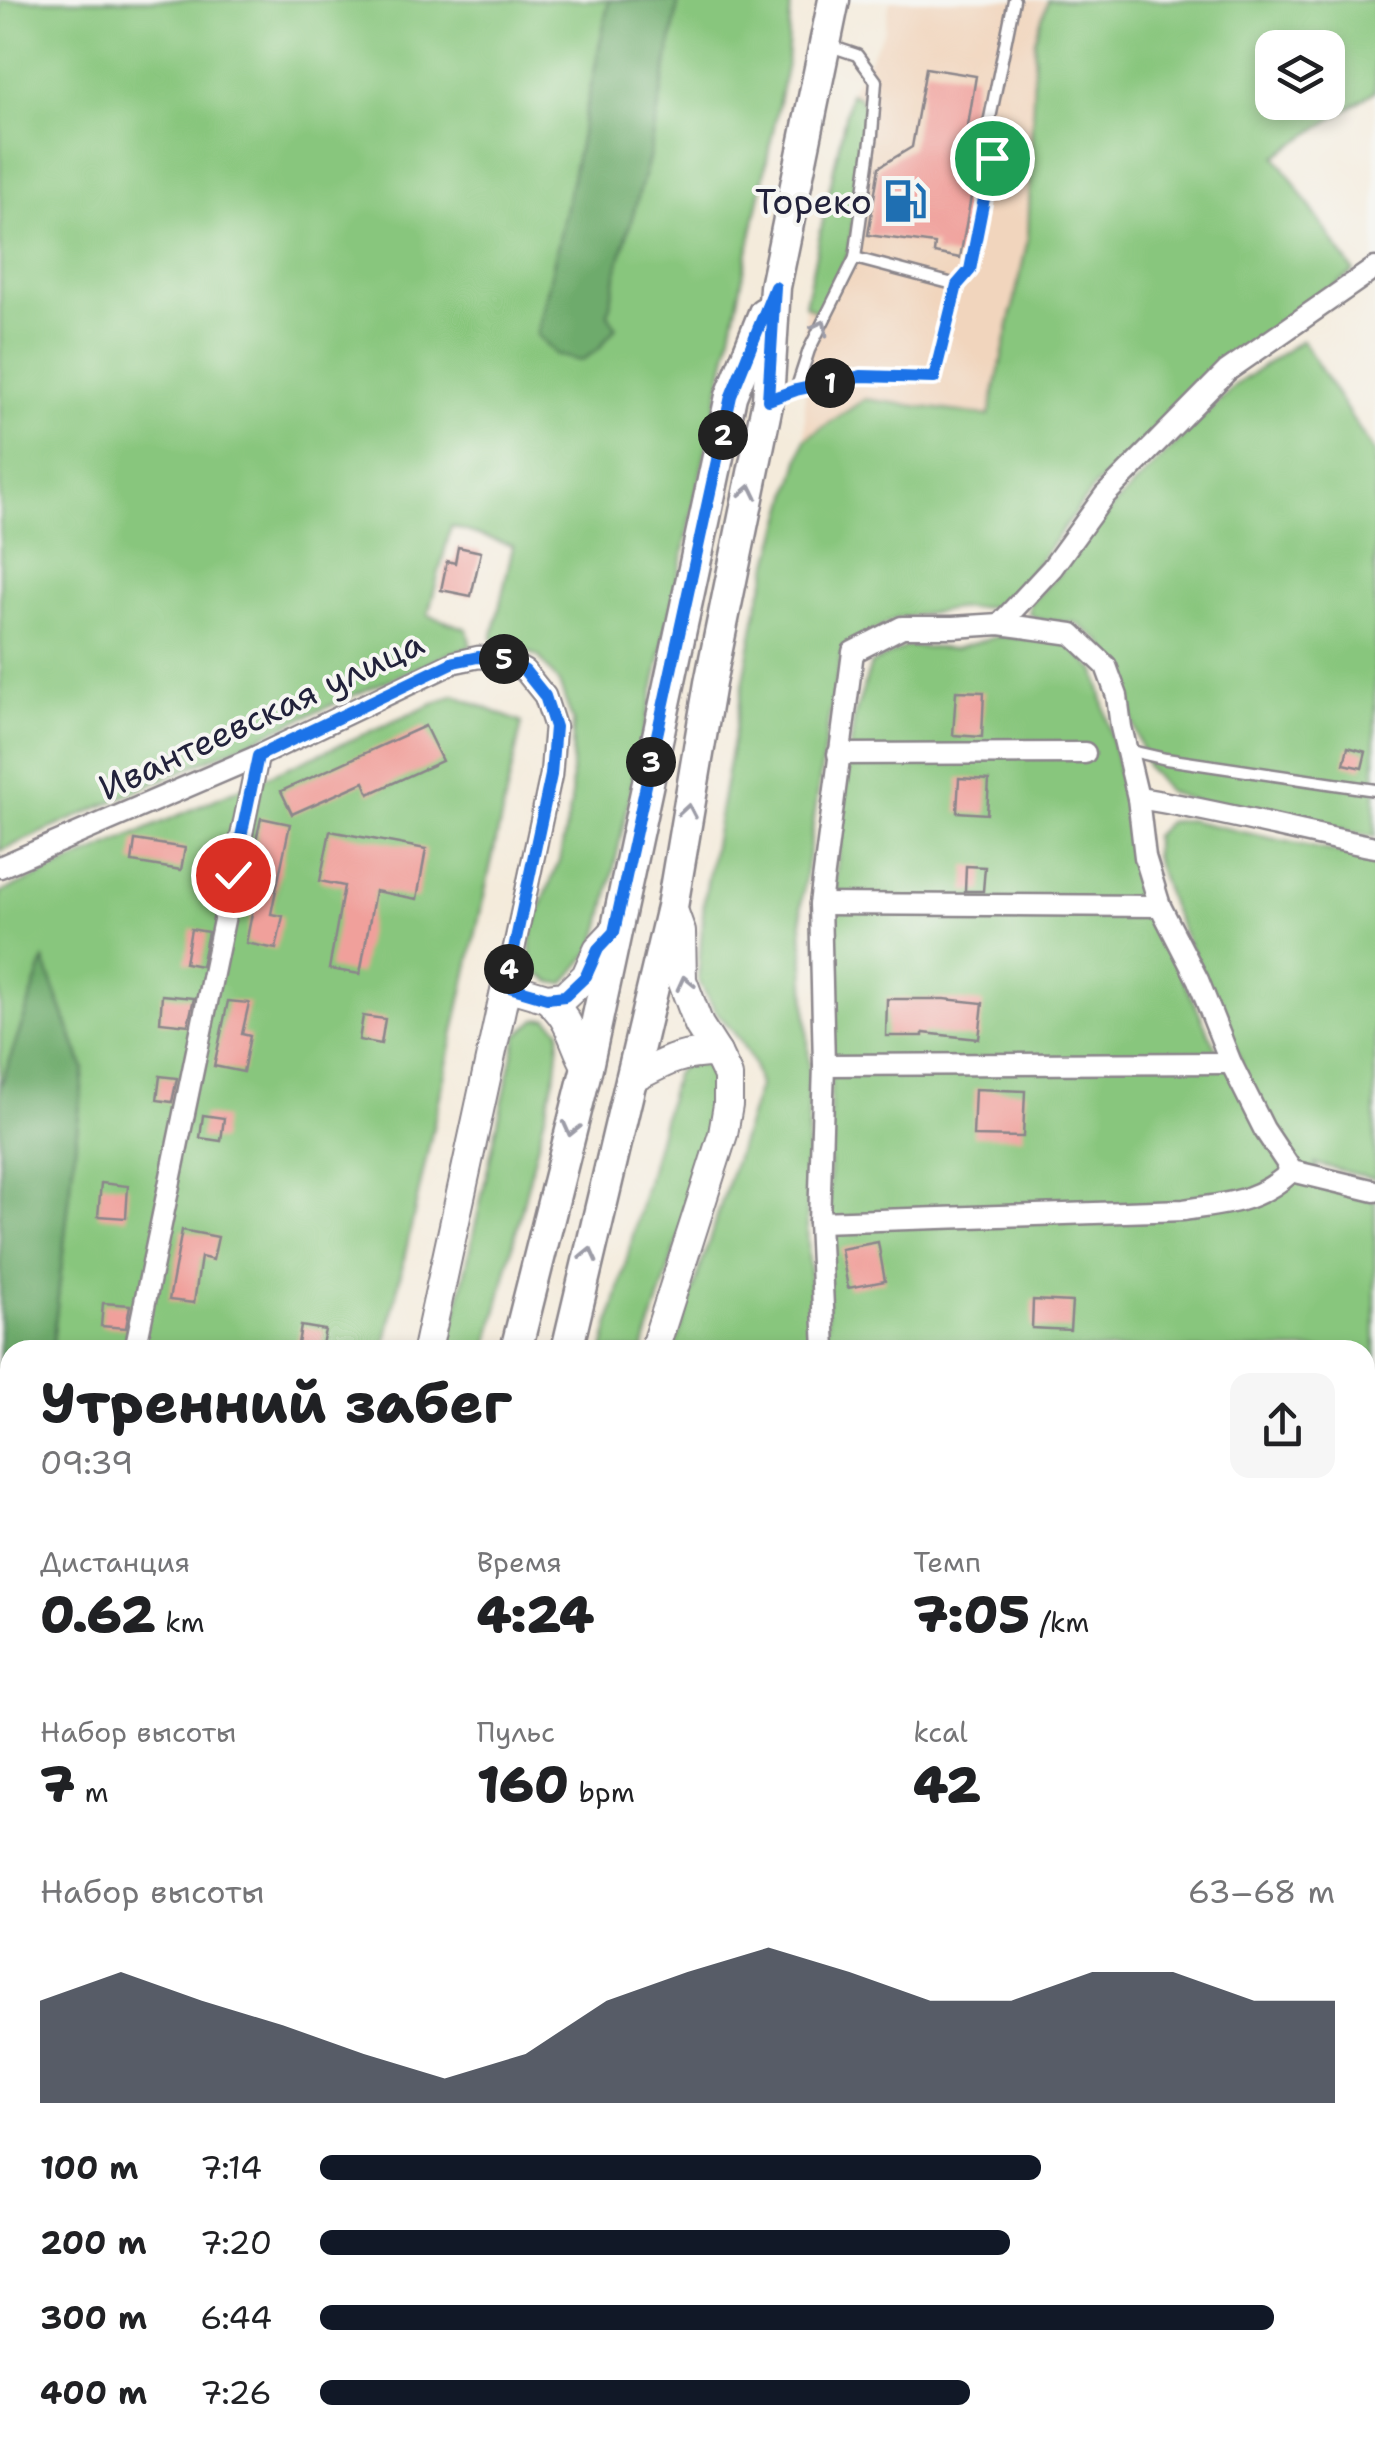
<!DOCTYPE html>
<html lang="ru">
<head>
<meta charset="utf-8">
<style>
	:root { --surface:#fff; --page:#f6f6f6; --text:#202124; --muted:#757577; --accent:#111827 }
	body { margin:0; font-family:"Shantell Sans",sans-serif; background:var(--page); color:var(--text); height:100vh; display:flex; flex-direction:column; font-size:38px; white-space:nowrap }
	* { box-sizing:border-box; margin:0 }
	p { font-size:32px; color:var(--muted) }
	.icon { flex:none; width:55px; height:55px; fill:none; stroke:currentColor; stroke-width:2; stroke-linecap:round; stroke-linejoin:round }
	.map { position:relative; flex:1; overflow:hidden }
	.drawer { position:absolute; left:0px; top:1340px; width:1375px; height:1112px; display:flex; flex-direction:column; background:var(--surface); border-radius:30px 30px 0 0; box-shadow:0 5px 15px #0003 }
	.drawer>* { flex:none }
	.buttons { position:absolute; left:1255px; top:30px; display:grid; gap:20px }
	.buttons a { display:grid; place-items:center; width:90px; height:90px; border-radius:20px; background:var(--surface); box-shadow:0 5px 15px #0003; font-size:50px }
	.pin { position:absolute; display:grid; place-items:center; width:85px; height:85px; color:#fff; margin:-42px; border:5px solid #fff; border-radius:50%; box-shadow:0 2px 10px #0007 }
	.km { position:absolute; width:50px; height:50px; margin:-25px; border-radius:50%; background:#222; color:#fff; font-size:28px; line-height:50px; text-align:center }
	.round { display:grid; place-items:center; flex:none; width:105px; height:105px; border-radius:20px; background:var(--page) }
	.headline { display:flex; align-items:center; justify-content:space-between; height:170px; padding:0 40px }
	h1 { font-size:55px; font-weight:800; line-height:75px }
	.stats { display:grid; grid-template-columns:repeat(3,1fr); gap:15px; height:170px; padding:10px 40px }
	.stats div { display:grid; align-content:center }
	.stats b { font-size:50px; font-weight:800 }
	.stats small { font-size:28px; font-weight:400 }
	.stats p { font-size:28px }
	.chart { height:280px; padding:20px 40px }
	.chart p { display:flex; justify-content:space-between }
	.chart svg { width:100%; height:180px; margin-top:10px; fill:var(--accent); opacity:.7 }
	ul { padding:0 40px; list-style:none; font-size:32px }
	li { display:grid; grid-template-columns:160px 120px 1fr; align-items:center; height:75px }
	li i { height:25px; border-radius:12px; background:var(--accent) }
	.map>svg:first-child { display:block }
</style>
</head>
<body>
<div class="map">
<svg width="1375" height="2451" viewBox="0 0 1375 2451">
	<rect width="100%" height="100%" fill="#f6f6f2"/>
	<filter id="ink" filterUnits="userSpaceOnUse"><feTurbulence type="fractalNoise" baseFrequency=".01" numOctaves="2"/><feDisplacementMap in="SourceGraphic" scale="20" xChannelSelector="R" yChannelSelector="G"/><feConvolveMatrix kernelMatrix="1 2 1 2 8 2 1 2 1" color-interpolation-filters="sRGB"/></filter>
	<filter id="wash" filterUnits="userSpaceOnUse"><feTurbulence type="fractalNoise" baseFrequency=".0048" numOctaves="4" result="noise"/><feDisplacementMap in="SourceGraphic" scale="40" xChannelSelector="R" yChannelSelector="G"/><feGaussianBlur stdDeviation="2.25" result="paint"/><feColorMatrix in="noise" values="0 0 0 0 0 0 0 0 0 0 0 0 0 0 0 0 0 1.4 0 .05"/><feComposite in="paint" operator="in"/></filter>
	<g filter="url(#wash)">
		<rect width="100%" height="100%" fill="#f4ebdb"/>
		<polygon fill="#f1d5bd" points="890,0 1048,0 1035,39 1028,239 989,416 865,399 805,439 805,305 850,93 885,30"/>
		<g fill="#88c67d" stroke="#55745c" stroke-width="2.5" fill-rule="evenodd">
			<polygon points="0,0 791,0 787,63 719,392 602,922 595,946 564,984 552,982 539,974 531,958 531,931 559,861 571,804 573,722 559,683 539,657 507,642 492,640 513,546 451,526 428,615 467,629 471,647 448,654 0,851"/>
			<path d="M1048 0H1375V91L1276 156 1354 272 1226 362 1095 486 1021 586 993 607 955 609 897 618 843 648 828 723 801 906 809 1061 807 1224 814 1350H674L759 1086 754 1065 740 1040 715 1010 698 980 704 900 757 608 805 439 865 399 989 416 1028 239 1035 39ZM1272 48H1328V102H1272Z"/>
			<polygon points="850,93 859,97 865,107 861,162 849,252 836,285 819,314 805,305"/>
			<polygon points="1302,340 1375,454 1375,837 1194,801 1168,792 1147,767 1114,662 1102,642 1076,623 1041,620 1029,614 1030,603 1060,573 1115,504 1234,386"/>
			<polygon points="999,636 1063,641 1096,671 1153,915 1220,1057 1241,1061 1171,906 1154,855 1154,836 1168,822 1188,820 1316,848 1375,859 1375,1179 1315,1164 1323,1188 1375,1201 1375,2026 1365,2030 1365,1350 826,1350 834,891 854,717 871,664 908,646 954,649"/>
			<polygon points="454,695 522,723 384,1350 52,1350 84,1069 44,962 0,1088 0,893"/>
			<polygon points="548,1018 560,1030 556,1070 487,1350 448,1350 517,1036 536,1019"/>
			<polygon points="684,1064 706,1064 714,1075 714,1128 643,1350 603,1350 675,1074"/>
			<polygon points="0,1527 10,1561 10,2294 0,2292"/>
			<polygon points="1375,2147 1375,2451 1188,2451 1211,2443 1365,2442 1365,2149"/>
			<polygon points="857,2442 858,2451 673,2451 667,2443"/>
		</g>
		<g fill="#6eab6c" stroke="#486654" stroke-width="2.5">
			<polygon points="609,0 679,0 649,159 619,263 608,314 616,327 599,349 581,361 557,355 537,335 560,235"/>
			<polygon points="44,960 84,1069 52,1350 10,1350 10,1561 0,1527 0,1088"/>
			<polygon points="1375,2026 1375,2147 1365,2149 1365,2030"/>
			<polygon points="0,2292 10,2294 10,2442 195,2442 195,2451 0,2451"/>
			<polygon points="383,2442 667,2442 673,2451 381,2451"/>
			<polygon points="857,2443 857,2442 1211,2443 1188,2451 858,2451"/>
		</g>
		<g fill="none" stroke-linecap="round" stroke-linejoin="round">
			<g stroke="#67a6d9" stroke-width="6">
				<polyline points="1365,2071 1375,2067"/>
				<polyline points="0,2414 10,2417"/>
				<polyline points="97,2442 127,2451"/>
				<polyline points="941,2442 943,2451"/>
			</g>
		</g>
		<g id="blocks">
			<g fill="#f0a09b">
				<polygon points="926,68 976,76 961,169 973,186 960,258 934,253 935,244 868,235 879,167 912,147"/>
				<polygon points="458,547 481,552 471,596 441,590 447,561 455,563"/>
				<polygon points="956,691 984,692 982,737 953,735"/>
				<polygon points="425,726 442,761 369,794 364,782 292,814 281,791"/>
				<polygon points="1348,747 1366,752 1362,768 1344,764"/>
				<polygon points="959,778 989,780 987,814 957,812"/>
				<polygon points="261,818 290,824 271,914 283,916 276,949 246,943 259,879 248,876"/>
				<polygon points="330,831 426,849 417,899 375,891 360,974 329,969 344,886 320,881"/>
				<polygon points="135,840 185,848 181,870 132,862"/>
				<polygon points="966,866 985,867 983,891 965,891"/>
				<polygon points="191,929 208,932 201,966 185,963"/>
				<polygon points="162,995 194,998 188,1025 160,1022"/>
				<polygon points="887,999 944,999 983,1003 979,1039 923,1033 923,1036 886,1036"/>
				<polygon points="228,1001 249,1003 242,1034 250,1036 243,1072 214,1066"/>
				<polygon points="363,1016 385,1019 381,1044 359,1040"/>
				<polygon points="160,1076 177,1078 172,1102 157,1100"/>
				<polygon points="975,1089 1025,1091 1023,1137 973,1136"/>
				<polygon points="203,1115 224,1118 221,1141 200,1138"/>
				<polygon points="101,1183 128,1186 126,1218 98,1216"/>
				<polygon points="182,1230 218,1237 213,1260 201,1257 194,1303 169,1300"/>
				<polygon points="878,1242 885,1281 848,1288 841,1249"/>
				<polygon points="1033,1300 1072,1302 1070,1330 1032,1328"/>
				<polygon points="103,1303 130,1305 126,1328 101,1326"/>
				<polygon points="301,1326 325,1330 321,1350 297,1350"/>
			</g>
		</g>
	</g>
	<g filter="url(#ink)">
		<use href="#blocks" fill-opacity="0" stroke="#8b868b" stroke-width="2.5"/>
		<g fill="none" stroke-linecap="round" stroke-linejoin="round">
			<g stroke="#8b868b" stroke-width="15">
				<g id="lane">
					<polyline points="855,258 957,285"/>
					<polyline points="796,390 861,376 934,379 957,285 970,270 992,158 987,133 1014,0"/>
					<polyline points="773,398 796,390 809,350 855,258 872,134 876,81 857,55 830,46"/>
					<polyline points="1127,750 1166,759 1375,790"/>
					<polyline points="0,2080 10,2080"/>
				</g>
			</g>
			<g stroke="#8b868b" stroke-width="25">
				<g id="street">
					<polyline points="1000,624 1052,568 1105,495 1227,371 1375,268"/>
					<polyline points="838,754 1085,753"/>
					<path d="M1138 798C1218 810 1296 832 1375 847"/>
					<polyline points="0,867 258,756 455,662 479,657 503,659 525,671 545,696 555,727 551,775 506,986"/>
					<polyline points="820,904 1160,906"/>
					<polyline points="824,1065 1231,1063"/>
					<path d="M819 1222 1184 1210C1228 1203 1257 1203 1292 1171"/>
					<polyline points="135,1350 258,756"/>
					<polyline points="825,1350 819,1222 824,1065 820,904 853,652 902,627 953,627 1000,624 1072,634 1106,666 1117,696 1121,727 1138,798 1145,857 1160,906 1198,980 1231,1063 1264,1129 1292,1171 1375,1191"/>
					<polyline points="1365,1523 1375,1523"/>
					<polyline points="0,1560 10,1583"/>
					<polyline points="1365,1874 1375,1870"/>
					<polyline points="1365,2259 1375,2263"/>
					<polyline points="839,2442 842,2451"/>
				</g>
			</g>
			<g stroke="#8b868b" stroke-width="32">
				<g id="secondary">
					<path d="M547 998C553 1004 560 1011 564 1018 574 1034 577 1051 587 1067"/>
					<path d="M630 1080C665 1062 677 1053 717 1053"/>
					<polyline points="427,1350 506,986 547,998 565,996 586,976 598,949 614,932"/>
					<polyline points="654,1350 723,1134 728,1105 728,1076 717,1053 699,1025 682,980 681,932 672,907"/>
					<polyline points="334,2451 336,2442"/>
				</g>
			</g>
			<g stroke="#8b868b" stroke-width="35">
				<g id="primary">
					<polyline points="516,1350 587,1067 731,396 764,313"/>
					<polyline points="567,1350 672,907 710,683 768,400 775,287 834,0"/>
					<polyline points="233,2451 235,2442"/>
					<polyline points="286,2451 288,2442"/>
				</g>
			</g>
			<use href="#lane" stroke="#fff" stroke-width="10"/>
			<use href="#street" stroke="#fff" stroke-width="20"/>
			<use href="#secondary" stroke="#fff" stroke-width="28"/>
			<use href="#primary" stroke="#fff" stroke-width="30"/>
		</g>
		<defs><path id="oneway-chevron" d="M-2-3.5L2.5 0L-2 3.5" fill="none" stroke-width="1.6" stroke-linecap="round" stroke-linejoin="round" transform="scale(2.5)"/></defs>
		<g stroke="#9c9ca7">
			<use href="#oneway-chevron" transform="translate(821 327) rotate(-62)"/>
			<use href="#oneway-chevron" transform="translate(749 492) rotate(-78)"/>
			<use href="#oneway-chevron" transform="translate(688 811) rotate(-80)"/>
			<use href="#oneway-chevron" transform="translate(685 983) rotate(-103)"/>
			<use href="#oneway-chevron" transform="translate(571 1129) rotate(104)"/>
			<use href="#oneway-chevron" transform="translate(589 1255) rotate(-77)"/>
		</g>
	</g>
	<g fill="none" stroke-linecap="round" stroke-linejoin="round" filter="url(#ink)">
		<g stroke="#fff" stroke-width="20">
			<polyline id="route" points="233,875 258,756 454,662 478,657 503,658 525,671 545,696 555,727 551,775 506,986 547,998 565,996 586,976 598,949 614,932 731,396 775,287 768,400 796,390 861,376 934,378 957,285 970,270 992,158"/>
		</g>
		<use href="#route" stroke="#1a73e8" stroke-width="12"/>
	</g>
	<defs>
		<g id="fuel-bare" transform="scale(3.45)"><path d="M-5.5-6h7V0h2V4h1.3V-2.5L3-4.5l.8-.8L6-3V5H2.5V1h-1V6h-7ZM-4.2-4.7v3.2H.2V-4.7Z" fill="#1f6fb2" stroke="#f6f6f2" stroke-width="2.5" paint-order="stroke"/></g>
	</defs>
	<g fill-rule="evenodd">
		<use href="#fuel-bare" x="905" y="201"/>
	</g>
	<g text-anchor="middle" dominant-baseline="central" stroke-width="8" stroke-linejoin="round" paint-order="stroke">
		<g font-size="35" fill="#22223b" stroke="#f6f6f2" text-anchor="end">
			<text x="872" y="201">Тореко</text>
		</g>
		<g font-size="35" fill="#22223b" stroke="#f6f6f2">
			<text transform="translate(261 715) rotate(-25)">Ивантеевская улица</text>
		</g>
	</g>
</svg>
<div class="buttons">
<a><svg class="icon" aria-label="layers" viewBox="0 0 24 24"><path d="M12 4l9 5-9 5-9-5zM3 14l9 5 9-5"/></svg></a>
</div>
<div class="pin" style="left:992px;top:158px;background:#1e9e55"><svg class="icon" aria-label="arrive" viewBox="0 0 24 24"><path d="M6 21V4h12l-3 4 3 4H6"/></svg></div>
<div class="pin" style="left:233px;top:875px;background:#d93025"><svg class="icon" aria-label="check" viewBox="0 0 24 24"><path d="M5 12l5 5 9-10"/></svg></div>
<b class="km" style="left:830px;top:383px">1</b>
<b class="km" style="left:723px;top:435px">2</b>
<b class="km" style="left:651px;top:762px">3</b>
<b class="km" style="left:509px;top:969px">4</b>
<b class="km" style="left:504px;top:659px">5</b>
<section class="drawer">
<div class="headline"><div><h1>Утренний забег</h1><p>09:39</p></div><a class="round"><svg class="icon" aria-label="share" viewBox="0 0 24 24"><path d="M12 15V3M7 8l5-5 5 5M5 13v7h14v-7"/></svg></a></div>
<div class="stats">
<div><p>Дистанция</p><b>0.62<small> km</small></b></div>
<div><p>Время</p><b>4:24</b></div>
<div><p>Темп</p><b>7:05<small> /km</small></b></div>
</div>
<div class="stats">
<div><p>Набор высоты</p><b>7<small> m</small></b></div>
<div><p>Пульс</p><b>160<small> bpm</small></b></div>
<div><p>kcal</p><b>42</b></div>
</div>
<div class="chart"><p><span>Набор высоты</span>63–68 m</p>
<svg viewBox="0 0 160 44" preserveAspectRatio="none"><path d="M0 44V19L10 12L20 19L30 25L40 32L50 38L60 32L70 19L80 12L90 6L100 12L110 19L120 19L130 12L140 12L150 19L160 19V44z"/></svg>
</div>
<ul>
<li><b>100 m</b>7:14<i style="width:71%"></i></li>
<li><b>200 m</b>7:20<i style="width:68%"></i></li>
<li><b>300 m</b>6:44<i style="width:94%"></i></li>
<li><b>400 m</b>7:26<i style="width:64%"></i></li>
</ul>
</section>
</div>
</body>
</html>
